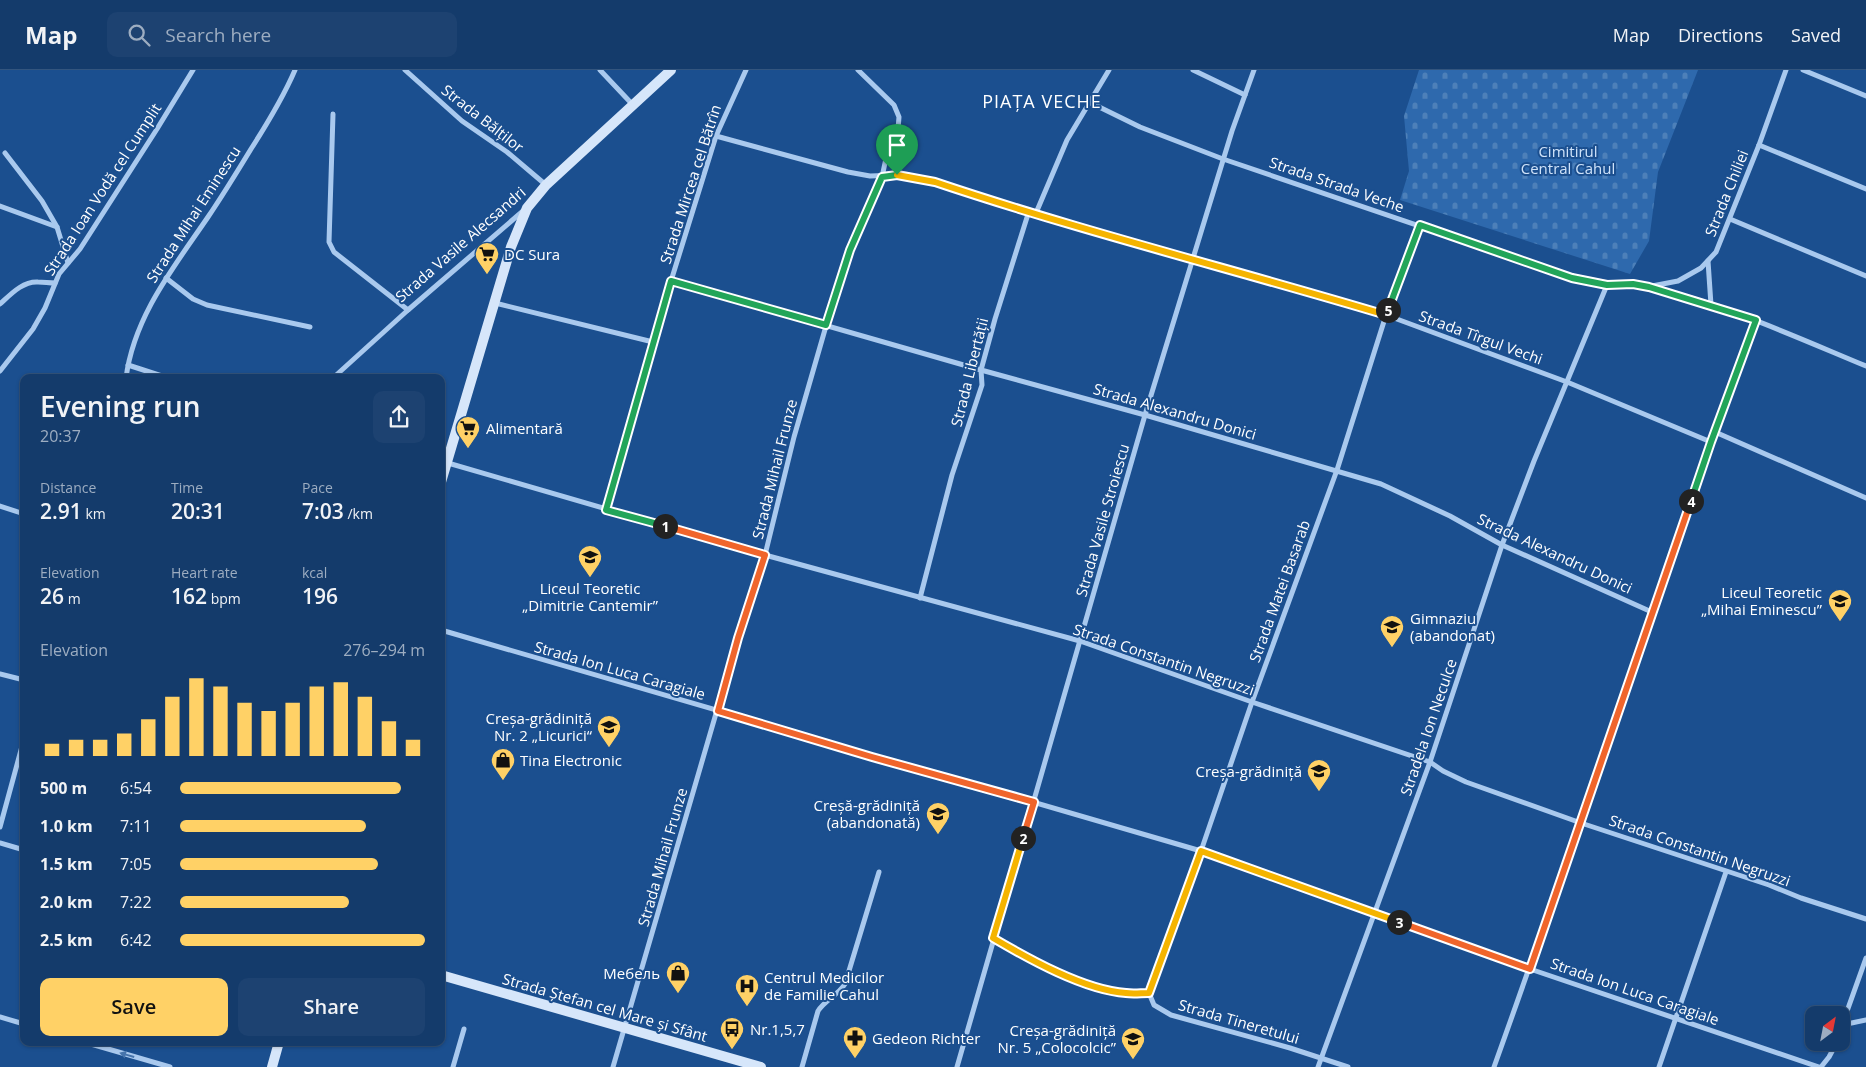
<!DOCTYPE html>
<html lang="en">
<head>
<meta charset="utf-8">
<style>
	:root { --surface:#143b6b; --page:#1d4271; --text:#f1f3f6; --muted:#9dadc1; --line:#33557e; --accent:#ffd166 }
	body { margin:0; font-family:"Open Sans",sans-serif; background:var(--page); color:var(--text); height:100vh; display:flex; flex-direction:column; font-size:19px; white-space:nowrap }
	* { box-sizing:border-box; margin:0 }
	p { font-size:16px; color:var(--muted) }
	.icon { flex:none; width:28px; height:28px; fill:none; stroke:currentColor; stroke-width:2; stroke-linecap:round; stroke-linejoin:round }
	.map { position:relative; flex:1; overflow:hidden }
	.sheet { position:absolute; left:20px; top:304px; width:425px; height:672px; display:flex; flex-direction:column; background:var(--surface); border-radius:10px; box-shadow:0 1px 4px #0004,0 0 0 1px var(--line) }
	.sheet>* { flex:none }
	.needle { width:32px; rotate:32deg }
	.fabs { position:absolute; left:1805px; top:936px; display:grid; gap:10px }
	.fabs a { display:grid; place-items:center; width:45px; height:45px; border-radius:10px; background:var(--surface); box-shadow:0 1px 4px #0004,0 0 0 1px var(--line); font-size:25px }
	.pin { position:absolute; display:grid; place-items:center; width:42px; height:42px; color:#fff; margin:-51px -21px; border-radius:50% 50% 50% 0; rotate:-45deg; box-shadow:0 0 5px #0007 }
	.pin .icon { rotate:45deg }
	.km { position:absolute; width:25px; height:25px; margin:-12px; border-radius:50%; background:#222; color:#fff; font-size:14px; line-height:25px; text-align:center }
	.round { display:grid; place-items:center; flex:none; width:52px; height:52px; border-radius:10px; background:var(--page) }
	.headline { display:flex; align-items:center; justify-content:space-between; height:85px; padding:0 20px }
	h1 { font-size:28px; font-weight:600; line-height:38px }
	.stats { display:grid; grid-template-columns:repeat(3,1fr); gap:8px; height:85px; padding:5px 20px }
	.stats div { display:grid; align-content:center }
	.stats b { font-size:21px; font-weight:600 }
	.stats small { font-size:14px; font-weight:400 }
	.stats p { font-size:14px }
	.chart { height:140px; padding:10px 20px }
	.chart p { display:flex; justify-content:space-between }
	.chart svg { width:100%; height:90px; margin-top:5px; stroke:var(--accent); stroke-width:6 }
	.cta { display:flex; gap:10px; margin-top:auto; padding:10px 20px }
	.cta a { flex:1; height:58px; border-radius:10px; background:var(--accent); color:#111; font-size:20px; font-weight:600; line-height:58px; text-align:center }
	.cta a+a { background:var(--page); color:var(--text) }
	ul { padding:0 20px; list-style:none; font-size:16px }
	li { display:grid; grid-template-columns:80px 60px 1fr; align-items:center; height:38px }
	li i { height:12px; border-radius:6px; background:var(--accent) }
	header { display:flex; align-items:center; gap:30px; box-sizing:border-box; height:70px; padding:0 25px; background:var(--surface); border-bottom:1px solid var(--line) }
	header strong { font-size:24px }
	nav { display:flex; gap:28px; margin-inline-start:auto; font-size:18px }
	.search { width:350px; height:45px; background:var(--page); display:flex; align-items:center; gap:12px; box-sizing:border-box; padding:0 18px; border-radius:10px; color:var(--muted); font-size:19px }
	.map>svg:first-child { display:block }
</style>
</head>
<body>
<header>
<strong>Map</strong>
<div class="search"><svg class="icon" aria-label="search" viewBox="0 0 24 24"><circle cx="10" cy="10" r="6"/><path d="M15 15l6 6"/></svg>Search here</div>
<nav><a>Map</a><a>Directions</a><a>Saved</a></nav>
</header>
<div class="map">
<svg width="1866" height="997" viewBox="0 0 1866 997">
	<defs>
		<pattern id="cemetery-stones" width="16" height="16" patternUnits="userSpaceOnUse" patternTransform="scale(1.25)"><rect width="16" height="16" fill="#2e69ad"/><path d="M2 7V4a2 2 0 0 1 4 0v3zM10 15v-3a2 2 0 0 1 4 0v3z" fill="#4d80b9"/></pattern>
	</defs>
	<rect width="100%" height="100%" fill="#1b4f8f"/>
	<polygon fill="url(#cemetery-stones)" points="1419,0 1698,0 1658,102 1649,171 1630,204 1400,130 1409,101 1404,46"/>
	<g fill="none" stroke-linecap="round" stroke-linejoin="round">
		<g stroke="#a9c9ee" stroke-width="5">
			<polyline points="405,0 462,51 507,82 546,115"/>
			<polyline points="600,0 633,35"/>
			<polyline points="1193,0 1245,25"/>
			<polyline points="1803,0 1866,26"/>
			<path d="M1089 32 1140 57 1223 89 1572 208C1584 210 1597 214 1609 215 1624 215 1637 214 1651 217 1726 235 1796 267 1866 296"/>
			<polyline points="333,44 329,172 334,182 408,240"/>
			<polyline points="716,66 848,102 870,106 897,105 916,107 935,112 1193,190 1276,212 1386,245 1567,312 1711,372"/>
			<polyline points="1759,75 1866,119"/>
			<polyline points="5,83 42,131 57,157 68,193"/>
			<polyline points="0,136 57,157"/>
			<polyline points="1036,143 1067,70 1109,0"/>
			<polyline points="1730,149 1866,206"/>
			<polyline points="1708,191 1711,235"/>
			<polyline points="166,208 193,229 207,235 310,257"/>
			<polyline points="671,211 981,300 1145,345 1381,414 1450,446 1502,475 1654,543"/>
			<polyline points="1652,216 1678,211 1701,198 1716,182 1759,75 1786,0"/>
			<polyline points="495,233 653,272"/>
			<path d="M0 234C11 224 23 211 38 212 44 212 49 213 55 213"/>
			<polyline points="128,295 168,308"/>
			<polyline points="0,301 33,259 45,238 59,204 80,179 157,59 193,0"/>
			<path d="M126 308C134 246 174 197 208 147 223 125 237 102 251 79 267 54 283 28 295 0"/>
			<polyline points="333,308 408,240 523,141"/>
			<polyline points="1715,362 1866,428"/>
			<polyline points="441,391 765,485 1080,571 1252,632 1430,692 1443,701 1466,712 1581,753 1769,815 1801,828 1866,849"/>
			<polyline points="0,436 24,444"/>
			<polyline points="606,439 671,211 716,66 746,0"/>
			<polyline points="920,528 952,405 982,315 981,300 995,249 1029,141"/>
			<polyline points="441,560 1201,781 1530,899 1819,997"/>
			<polyline points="0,604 24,610"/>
			<polyline points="0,757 24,669"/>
			<polyline points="0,773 24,780"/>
			<path d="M993 868C1029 889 1084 920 1126 924 1133 924 1141 923 1149 923L1154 935 1171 945 1290 978 1348 997"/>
			<polyline points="1149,923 1201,781 1252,632 1337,400 1386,245 1420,155"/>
			<polyline points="0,947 24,954"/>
			<polyline points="1842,955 1866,950"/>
			<polyline points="1841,958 1866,888"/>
			<polyline points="84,972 170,997"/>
			<polyline points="453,997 464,959"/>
			<polyline points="613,997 738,568 765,485 794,367 839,211 850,180 877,121 882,107 888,79 898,59 899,47 894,35 858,0"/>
			<path d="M802 997 818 941C825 930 838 925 845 914L879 802"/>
			<polyline points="957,997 1145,345 1232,61 1254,0"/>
			<polyline points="1318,997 1430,692 1502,475 1534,391 1607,215"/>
			<path d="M1494 997C1583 749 1666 498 1756 250"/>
			<polyline points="1659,997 1726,802"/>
			<polyline points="1821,997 1829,987 1837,972"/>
		</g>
		<g stroke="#d6e6fa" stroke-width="10">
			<polyline points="441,412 511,177 527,138 546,115 671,0"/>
			<polyline points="441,905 761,997"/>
			<polyline points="272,997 279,972"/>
		</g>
	</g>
	<defs><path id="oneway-solid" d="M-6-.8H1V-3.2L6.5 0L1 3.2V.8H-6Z" transform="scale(1.25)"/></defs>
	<use fill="#4674ac" href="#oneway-solid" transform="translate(127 985) rotate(-164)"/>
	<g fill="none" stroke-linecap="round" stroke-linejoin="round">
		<g stroke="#fff" stroke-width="10">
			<polyline id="split-1" points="665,456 606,440 671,211 826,255 850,180 882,107 897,105"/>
		</g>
		<g stroke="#fff" stroke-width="10">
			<polyline id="split-2" points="665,456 765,485 738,568 718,641 872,687 1034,732 1023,768"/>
		</g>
		<g stroke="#fff" stroke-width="10">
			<path id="split-3" d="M1023 768 993 868C1029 889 1084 920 1126 923 1133 924 1141 923 1149 923L1201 781 1399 852"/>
		</g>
		<g stroke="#fff" stroke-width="10">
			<polyline id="split-4" points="1399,852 1530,899 1691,431"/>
		</g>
		<g stroke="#fff" stroke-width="10">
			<polyline id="split-5" points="1388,240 1420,155 1572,208 1607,215 1633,214 1649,217 1756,250 1711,372 1691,431"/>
		</g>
		<g stroke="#fff" stroke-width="10">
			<path id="split-6" d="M897 105 935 112C1084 162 1236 200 1386 245L1388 240"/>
		</g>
		<use href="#split-1" stroke="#22a559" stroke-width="6"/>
		<use href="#split-2" stroke="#f0652b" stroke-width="6"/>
		<use href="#split-3" stroke="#f5b400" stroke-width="6"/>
		<use href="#split-4" stroke="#f0652b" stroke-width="6"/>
		<use href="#split-5" stroke="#22a559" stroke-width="6"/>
		<use href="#split-6" stroke="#f5b400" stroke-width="6"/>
	</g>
	<defs>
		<g id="supermarket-pin" transform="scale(1.25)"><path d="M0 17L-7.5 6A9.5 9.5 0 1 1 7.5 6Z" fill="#ffd166" stroke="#1b4f8f"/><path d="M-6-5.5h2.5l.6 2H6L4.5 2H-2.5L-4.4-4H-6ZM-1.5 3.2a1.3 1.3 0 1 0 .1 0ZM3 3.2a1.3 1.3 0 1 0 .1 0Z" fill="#111"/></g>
		<g id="school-pin" transform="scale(1.25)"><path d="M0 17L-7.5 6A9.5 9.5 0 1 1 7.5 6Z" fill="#ffd166" stroke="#1b4f8f"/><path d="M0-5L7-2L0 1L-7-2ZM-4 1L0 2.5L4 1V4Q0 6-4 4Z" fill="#111"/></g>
		<g id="shop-pin" transform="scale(1.25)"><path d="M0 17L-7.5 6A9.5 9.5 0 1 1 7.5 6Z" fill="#ffd166" stroke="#1b4f8f"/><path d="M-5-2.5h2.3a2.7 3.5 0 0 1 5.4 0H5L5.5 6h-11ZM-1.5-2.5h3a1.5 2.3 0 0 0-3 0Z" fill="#111"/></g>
		<g id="hospital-pin" transform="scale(1.25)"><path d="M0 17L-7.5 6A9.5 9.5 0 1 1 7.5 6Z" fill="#ffd166" stroke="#1b4f8f"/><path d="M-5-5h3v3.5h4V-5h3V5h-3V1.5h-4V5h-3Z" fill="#111"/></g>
		<g id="bus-pin" transform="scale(1.25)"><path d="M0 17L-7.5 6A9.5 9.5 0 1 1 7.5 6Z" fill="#ffd166" stroke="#1b4f8f"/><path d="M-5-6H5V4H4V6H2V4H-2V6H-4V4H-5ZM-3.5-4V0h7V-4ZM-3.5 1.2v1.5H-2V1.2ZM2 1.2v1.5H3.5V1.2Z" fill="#111"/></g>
		<g id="pharmacy-pin" transform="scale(1.25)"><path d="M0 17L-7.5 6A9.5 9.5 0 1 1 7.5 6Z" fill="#ffd166" stroke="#1b4f8f"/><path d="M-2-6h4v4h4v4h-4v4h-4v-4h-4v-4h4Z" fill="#111"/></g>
	</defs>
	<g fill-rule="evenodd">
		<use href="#supermarket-pin" x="487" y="184"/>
		<use href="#supermarket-pin" x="468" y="358"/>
		<use href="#school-pin" x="590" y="487"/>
		<use href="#school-pin" x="1840" y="531"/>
		<use href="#school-pin" x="1392" y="557"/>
		<use href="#school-pin" x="609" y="657"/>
		<use href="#shop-pin" x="503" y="690"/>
		<use href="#school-pin" x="1319" y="701"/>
		<use href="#school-pin" x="938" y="744"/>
		<use href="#shop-pin" x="678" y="903"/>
		<use href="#hospital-pin" x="747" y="916"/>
		<use href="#bus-pin" x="732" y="959"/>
		<use href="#pharmacy-pin" x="855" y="968"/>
		<use href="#school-pin" x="1133" y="969"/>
	</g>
	<g text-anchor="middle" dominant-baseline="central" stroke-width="4" stroke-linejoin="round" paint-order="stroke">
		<g font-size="15" fill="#fff" stroke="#1b4f8f">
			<text transform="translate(483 48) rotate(38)">Strada Bălților</text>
			<text transform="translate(690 114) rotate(-72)">Strada Mircea cel Bătrîn</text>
			<text transform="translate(1337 114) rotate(19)">Strada Strada Veche</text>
			<text transform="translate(102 119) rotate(-57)">Strada Ioan Vodă cel Cumplit</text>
			<text transform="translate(1726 123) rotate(-68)">Strada Chiliei</text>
			<text transform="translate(193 144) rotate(-57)">Strada Mihai Eminescu</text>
			<text transform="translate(460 174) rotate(-41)">Strada Vasile Alecsandri</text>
			<text transform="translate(1481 267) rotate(20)">Strada Tîrgul Vechi</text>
			<text transform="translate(969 302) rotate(-76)">Strada Libertății</text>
			<text transform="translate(1175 341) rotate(16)">Strada Alexandru Donici</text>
			<text transform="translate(774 399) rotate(-76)">Strada Mihail Frunze</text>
			<text transform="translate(1102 450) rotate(-74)">Strada Vasile Stroiescu</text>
			<text transform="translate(1555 483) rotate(25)">Strada Alexandru Donici</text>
			<text transform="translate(1279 521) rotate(-70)">Strada Matei Basarab</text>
			<text transform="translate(1164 589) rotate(19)">Strada Constantin Negruzzi</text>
			<text transform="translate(620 600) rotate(16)">Strada Ion Luca Caragiale</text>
			<text transform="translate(1428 657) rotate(-71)">Stradela Ion Neculce</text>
			<text transform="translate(1700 780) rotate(19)">Strada Constantin Negruzzi</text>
			<text transform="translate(662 787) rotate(-74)">Strada Mihail Frunze</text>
			<text transform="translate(1635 921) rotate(19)">Strada Ion Luca Caragiale</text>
			<text transform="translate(605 937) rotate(16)">Strada Ștefan cel Mare și Sfânt</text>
			<text transform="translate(1239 951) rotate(16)">Strada Tineretului</text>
		</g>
		<g font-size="15" fill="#cfe3fa" stroke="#1b4f8f">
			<text x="1568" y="81">Cimitirul<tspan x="1568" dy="17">Central Cahul</tspan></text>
		</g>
		<g font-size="15" fill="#fff" stroke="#1b4f8f" text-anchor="start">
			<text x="504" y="184">DC Sura</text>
			<text x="486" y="358">Alimentară</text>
			<text x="590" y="518" text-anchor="middle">Liceul Teoretic<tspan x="590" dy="17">„Dimitrie Cantemir”</tspan></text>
			<text x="1822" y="522" text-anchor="end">Liceul Teoretic<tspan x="1822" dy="17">„Mihai Eminescu”</tspan></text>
			<text x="1410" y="548">Gimnaziu<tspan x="1410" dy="17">(abandonat)</tspan></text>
			<text x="592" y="648" text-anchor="end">Creșa-grădiniță<tspan x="592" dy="17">Nr. 2 „Licurici“</tspan></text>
			<text x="520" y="690">Tina Electronic</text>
			<text x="1302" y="701" text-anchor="end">Creșa-grădiniță</text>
			<text x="920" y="735" text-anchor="end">Creșă-grădiniță<tspan x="920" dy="17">(abandonată)</tspan></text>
			<text x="660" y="903" text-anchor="end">Мебель</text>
			<text x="764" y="907">Centrul Medicilor<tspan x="764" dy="17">de Familie Cahul</tspan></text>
			<text x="750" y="959">Nr.1,5,7</text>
			<text x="1116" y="960" text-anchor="end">Creșa-grădiniță<tspan x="1116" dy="17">Nr. 5 „Colocolcic”</tspan></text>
			<text x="872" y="968">Gedeon Richter</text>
		</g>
		<g font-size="18" letter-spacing="1" fill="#fff" stroke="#1b4f8f">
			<text x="1042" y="31">PIAȚA VECHE</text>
		</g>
	</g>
</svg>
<div class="fabs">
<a><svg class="needle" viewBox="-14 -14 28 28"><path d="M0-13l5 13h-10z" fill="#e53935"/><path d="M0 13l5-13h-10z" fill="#9dadc1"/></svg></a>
</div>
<div class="pin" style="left:897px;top:105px;background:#1e9e55"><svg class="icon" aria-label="arrive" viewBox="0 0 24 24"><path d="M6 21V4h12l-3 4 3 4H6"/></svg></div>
<b class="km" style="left:665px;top:456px">1</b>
<b class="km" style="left:1023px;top:768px">2</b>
<b class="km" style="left:1399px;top:852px">3</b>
<b class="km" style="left:1691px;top:431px">4</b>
<b class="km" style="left:1388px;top:240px">5</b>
<section class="sheet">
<div class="headline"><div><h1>Evening run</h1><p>20:37</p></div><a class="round"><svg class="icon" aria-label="share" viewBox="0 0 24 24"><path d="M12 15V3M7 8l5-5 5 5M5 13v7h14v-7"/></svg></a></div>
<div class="stats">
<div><p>Distance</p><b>2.91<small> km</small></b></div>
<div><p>Time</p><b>20:31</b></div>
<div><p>Pace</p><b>7:03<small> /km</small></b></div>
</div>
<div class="stats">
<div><p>Elevation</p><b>26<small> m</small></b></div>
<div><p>Heart rate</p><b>162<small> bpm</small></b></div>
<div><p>kcal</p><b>196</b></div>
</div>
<div class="chart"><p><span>Elevation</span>276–294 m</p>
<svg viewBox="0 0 160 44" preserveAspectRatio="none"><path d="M5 44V38M15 44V36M25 44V36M35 44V33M45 44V26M55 44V15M65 44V6M75 44V10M85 44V18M95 44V22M105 44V18M115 44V10M125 44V8M135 44V15M145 44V27M155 44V36"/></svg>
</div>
<ul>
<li><b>500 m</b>6:54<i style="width:90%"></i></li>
<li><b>1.0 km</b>7:11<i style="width:76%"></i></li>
<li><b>1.5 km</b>7:05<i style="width:81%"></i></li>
<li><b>2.0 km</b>7:22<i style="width:69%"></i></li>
<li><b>2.5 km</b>6:42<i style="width:100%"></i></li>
</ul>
<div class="cta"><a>Save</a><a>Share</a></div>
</section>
</div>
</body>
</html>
